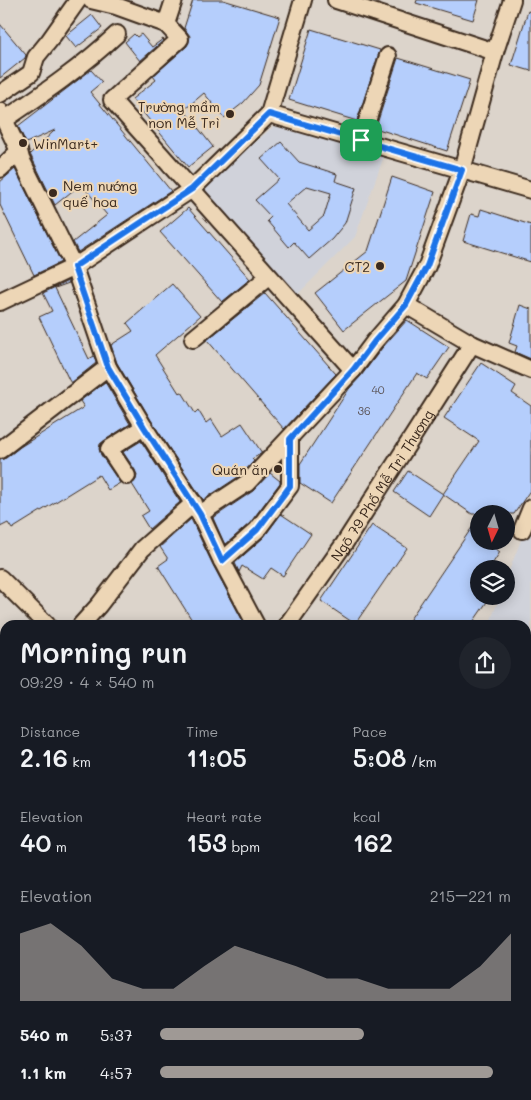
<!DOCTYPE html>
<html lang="en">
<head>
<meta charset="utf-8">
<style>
	:root { --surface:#171b24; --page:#20242c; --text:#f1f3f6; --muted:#9ea1a6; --accent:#9f9995 }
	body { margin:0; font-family:Mali,sans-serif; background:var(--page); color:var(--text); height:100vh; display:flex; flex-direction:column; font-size:19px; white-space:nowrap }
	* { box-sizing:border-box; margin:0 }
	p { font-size:16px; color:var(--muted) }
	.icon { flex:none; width:28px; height:28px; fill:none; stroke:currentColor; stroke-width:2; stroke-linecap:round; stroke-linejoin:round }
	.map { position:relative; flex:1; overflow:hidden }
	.details { position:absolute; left:0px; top:620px; width:531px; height:480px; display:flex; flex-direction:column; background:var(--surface); border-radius:15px 15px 0 0; box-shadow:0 2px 12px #0003 }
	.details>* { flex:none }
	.needle { width:32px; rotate:185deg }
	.fabs { position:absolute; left:470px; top:505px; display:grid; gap:10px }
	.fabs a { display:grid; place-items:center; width:45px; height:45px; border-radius:50%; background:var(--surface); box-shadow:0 2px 12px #0003; font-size:25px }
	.pin { position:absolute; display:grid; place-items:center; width:42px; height:42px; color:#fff; margin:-21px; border-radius:10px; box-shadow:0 2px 8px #0006 }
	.round { display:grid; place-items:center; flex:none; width:52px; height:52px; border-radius:26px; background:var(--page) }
	.head { display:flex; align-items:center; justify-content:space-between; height:85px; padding:0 20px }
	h1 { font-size:28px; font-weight:600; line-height:38px }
	.stats { display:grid; grid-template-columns:repeat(3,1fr); gap:8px; height:85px; padding:5px 20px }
	.stats div { display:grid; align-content:center }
	.stats b { font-size:25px; font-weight:600 }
	.stats small { font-size:14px; font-weight:400 }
	.stats p { font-size:14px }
	.chart { height:140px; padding:10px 20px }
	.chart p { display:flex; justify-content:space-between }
	.chart svg { width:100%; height:90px; margin-top:5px; fill:var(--accent); opacity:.7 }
	ul { padding:0 20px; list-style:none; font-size:16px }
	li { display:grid; grid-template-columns:80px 60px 1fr; align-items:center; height:38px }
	li i { height:12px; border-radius:6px; background:var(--accent) }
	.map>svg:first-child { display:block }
</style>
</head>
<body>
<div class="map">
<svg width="531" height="1100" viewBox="0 0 531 1100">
	<rect width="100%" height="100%" fill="#dcd4cb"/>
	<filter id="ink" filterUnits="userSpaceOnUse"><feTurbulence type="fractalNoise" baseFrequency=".02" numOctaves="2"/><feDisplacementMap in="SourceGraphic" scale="10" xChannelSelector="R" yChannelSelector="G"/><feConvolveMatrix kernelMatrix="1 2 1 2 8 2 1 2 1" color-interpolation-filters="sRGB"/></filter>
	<g filter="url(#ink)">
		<g fill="#d0d2da">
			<polygon points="274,126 384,156 355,237 295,297 200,191"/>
			<polygon points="531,514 531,863 526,862 526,625 489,625 500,596 506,596 506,579"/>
		</g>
		<g fill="#b5cefc" stroke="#3b2a1e" fill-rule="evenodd">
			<polygon points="193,0 223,0 280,17 259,85 243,103 224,118 204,93 184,110 213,147 188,167 132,99 156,80 153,76 187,46 189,42 190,36 184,28"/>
			<polygon points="417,0 479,0 473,20 416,3"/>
			<polygon points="528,11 531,12 531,71 511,65"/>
			<polygon points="92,15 102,28 76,48 66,36"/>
			<polygon points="0,24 26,55 25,58 0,78"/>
			<polygon points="311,29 380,50 357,121 289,100"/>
			<polygon points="134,34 137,37 141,34 152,47 163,39 164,40 140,61 125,42"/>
			<polygon points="398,58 470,80 447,151 378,129 378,128 376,127"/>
			<polygon points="91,70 102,82 90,92 171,191 78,252 73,242 107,215 81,184 55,205 30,154 55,130 26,143 18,126"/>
			<path d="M281 142 299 162 337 174 335 181 356 188 345 223 332 239 309 259 294 242 289 247 267 221 271 217 255 200 279 179 261 159ZM307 186 331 193 324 216 308 230 286 204Z"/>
			<polygon points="15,169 61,262 34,275 0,205 0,182"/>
			<polygon points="392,177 435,192 406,281 344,330 315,293 368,251"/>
			<polygon points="188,208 250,279 222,302 160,232"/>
			<polygon points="481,209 531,225 531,262 463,241 471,214 479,216"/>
			<polygon points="68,281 69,283 55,288 89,359 94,356 96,363 71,383 69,380 39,317 52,311 43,293"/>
			<polygon points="172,284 200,316 155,355 179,393 182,392 195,413 198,410 206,423 211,419 222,436 242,423 262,453 252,459 254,461 241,475 203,500 152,422 117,363 111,345 133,331 127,323"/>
			<polygon points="265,293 336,374 284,429 207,340"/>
			<polygon points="520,305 531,309 531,359 515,352 517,346 509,343"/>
			<polygon points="407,320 449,347 427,379 417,373 331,503 300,483 300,464 349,389 361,376 382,348"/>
			<polygon points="481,363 516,386 512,393 531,406 531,489 514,514 472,514 443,494 479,441 444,418"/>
			<polygon points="105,382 130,424 104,441 100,444 99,449 101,455 120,483 108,490 99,475 12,529 8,523 0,527 0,460 6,458 20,447 84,407 80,401"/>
			<polygon points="141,441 180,502 149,529 141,516 149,511 132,484 136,480 137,475 135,470 123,452"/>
			<polygon points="408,471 443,494 429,516 394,492"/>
			<polygon points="270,473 280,481 280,483 250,523 225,545 213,518 253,491"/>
			<polygon points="281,514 311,534 283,576 271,568 263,579 242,566 239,572 235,563 264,537"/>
			<polygon points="479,517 479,541 495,541 492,546 500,552 489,569 479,569 479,596 491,596 471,625 406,625"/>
			<polygon points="191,519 213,565 245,625 195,625 158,566 168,559 160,547"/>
			<polygon points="372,525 407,548 355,624 321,601"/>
		</g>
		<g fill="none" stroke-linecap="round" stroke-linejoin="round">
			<g stroke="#3b2a1e" stroke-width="20">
				<g id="minor">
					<polyline points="91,0 116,6 166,24 180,39 112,100 353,370"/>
					<polyline points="336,0 495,52"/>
					<polyline points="166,24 174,0"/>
					<polyline points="0,94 31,73 36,57 49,41 78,0"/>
					<polyline points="0,111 19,151 21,159 74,267 108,367 144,427 200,514 222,561 256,625"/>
					<polyline points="269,114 531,190"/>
					<path d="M4 120C44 93 82 67 117 34"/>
					<polyline points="361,140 388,56"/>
					<polyline points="0,169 19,151"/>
					<polyline points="0,302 74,267 192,189 269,114 303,0"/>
					<polyline points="406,305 472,344 531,370"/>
					<polyline points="193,339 268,277"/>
					<polyline points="0,450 108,367"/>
					<polyline points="127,476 109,449 144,427"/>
					<polyline points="200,514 247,483 353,370 374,342 406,305 427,266 462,170 495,52 512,0"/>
					<polyline points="522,530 531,508"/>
					<polyline points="222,561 257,530 290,486 290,439"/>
					<polyline points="0,578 47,625"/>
					<polyline points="81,625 99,605 142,549 194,503"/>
					<path id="s1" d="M287 625 344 544 472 344"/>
					<polyline points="0,668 5,673"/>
					<polyline points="526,698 531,684"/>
					<polyline points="0,714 5,708"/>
					<polyline points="526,737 531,739"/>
					<polyline points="0,870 5,873"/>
					<polyline points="12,1100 15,1095"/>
					<polyline points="234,1100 237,1095"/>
				</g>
			</g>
			<use href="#minor" stroke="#edd6b6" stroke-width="16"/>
		</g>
	</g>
	<g fill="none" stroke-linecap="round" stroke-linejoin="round" filter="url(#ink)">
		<g stroke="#fff" stroke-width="10">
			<polygon id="route" points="269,114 462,170 427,266 406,305 374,342 353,370 290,439 290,486 257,530 222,561 200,514 144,427 108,367 74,267 192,189"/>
		</g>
		<use href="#route" stroke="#1a73e8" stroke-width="6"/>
	</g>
	<g fill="#3b2a1e" stroke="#edd6b6" stroke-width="2">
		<circle cx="230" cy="114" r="5"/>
		<circle cx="23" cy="143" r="5"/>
		<circle cx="53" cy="193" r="5"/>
		<circle cx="380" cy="266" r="5"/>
		<circle cx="278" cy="469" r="5"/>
	</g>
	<g text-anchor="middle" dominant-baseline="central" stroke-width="4" stroke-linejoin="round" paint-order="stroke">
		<g font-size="11" fill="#5a5356">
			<text x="378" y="389">40</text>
			<text x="364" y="410">36</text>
		</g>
		<g font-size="14" fill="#3b2a1e" stroke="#edd6b6" text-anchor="end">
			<text x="220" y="106">Trường mầm<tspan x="220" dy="16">non Mễ Trì</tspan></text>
			<text x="33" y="143" text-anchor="start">WinMart+</text>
			<text x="63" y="185" text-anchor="start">Nem nướng<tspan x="63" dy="16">quế hoa</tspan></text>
			<text x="370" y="266">CT2</text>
			<text x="268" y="469">Quán ăn</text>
		</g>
		<g font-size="14" fill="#3b2a1e" stroke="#edd6b6">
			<text stroke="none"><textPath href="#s1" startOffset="169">Ngõ 79 Phố Mễ Trì Thượng</textPath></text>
		</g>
	</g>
</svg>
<div class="fabs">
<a><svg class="needle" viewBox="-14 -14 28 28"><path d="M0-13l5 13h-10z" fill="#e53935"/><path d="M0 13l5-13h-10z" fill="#9ea1a6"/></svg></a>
<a><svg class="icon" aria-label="layers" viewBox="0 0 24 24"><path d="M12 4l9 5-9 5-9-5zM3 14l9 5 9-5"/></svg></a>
</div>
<div class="pin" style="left:361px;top:140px;background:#1e9e55"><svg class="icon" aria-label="arrive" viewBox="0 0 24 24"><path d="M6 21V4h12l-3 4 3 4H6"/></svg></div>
<section class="details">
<div class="head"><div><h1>Morning run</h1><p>09:29 · 4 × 540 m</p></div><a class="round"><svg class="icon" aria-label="share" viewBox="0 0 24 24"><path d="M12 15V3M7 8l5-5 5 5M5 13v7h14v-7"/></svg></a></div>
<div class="stats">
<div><p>Distance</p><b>2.16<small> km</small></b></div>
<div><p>Time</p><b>11:05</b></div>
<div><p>Pace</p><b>5:08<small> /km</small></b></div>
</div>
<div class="stats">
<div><p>Elevation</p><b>40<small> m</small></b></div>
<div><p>Heart rate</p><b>153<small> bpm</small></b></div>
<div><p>kcal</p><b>162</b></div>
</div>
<div class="chart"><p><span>Elevation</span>215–221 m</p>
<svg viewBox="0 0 160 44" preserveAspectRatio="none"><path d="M0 44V11L10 6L20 17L30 33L40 38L50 38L60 27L70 17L80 22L90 27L100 33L110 33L120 38L130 38L140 38L150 27L160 11V44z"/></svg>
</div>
<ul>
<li><b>540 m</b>5:37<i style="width:58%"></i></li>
<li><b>1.1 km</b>4:57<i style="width:95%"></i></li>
</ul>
</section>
</div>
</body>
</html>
